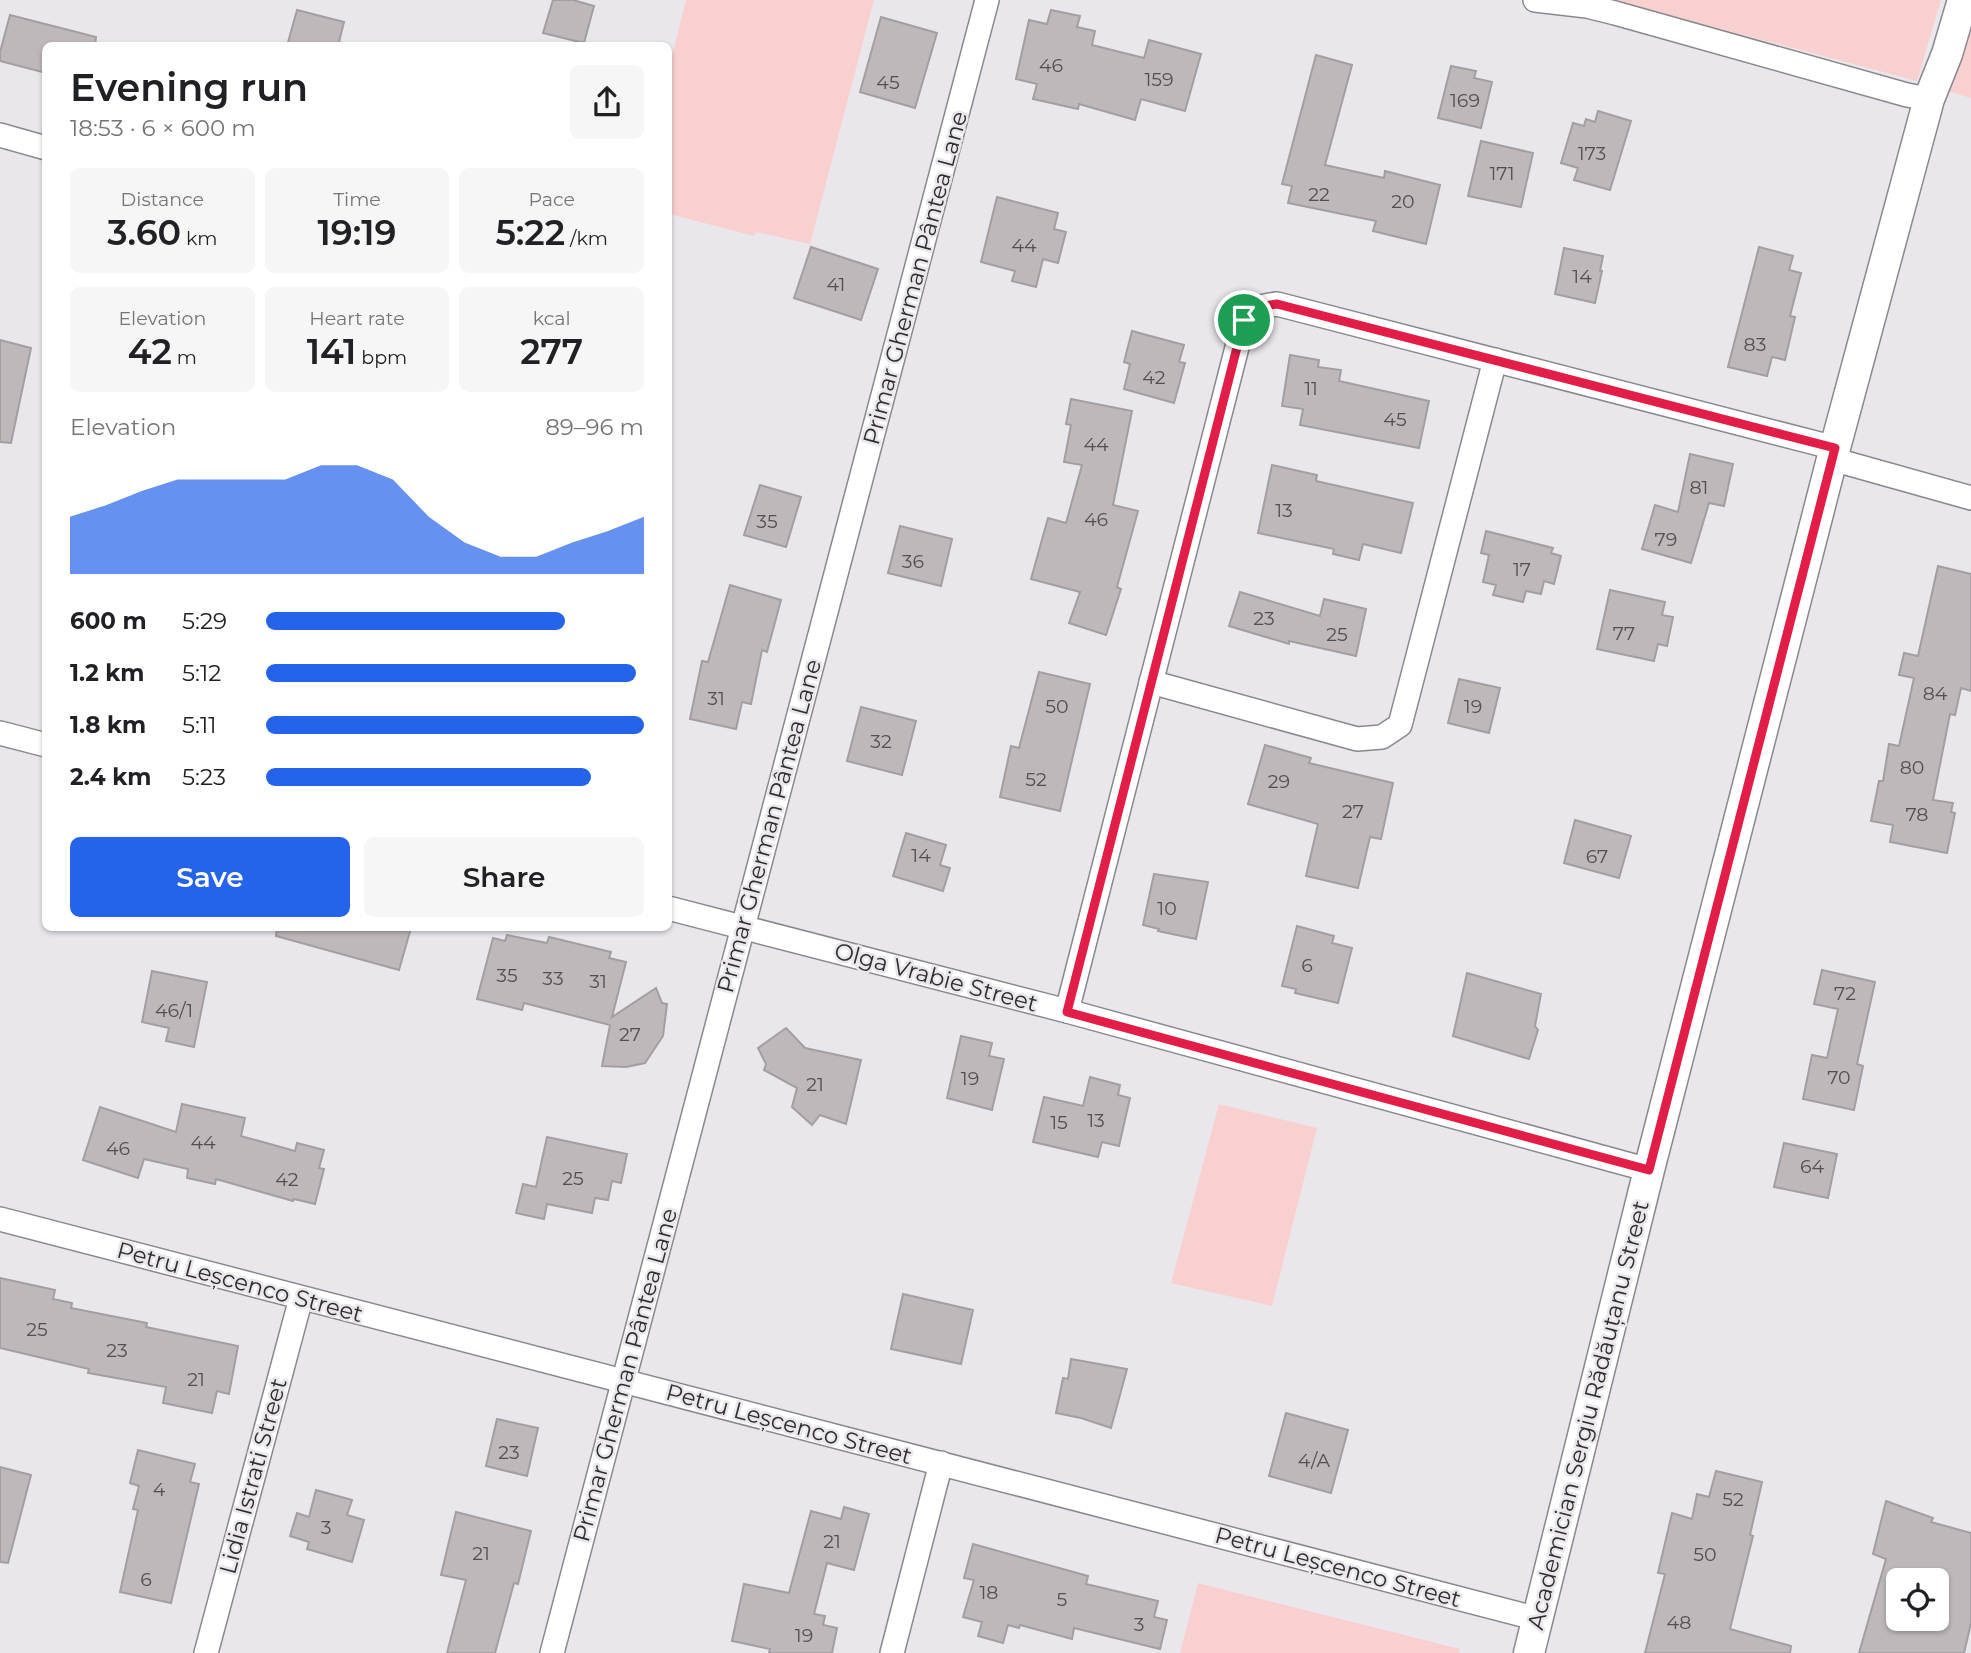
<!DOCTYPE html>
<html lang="en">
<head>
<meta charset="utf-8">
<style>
	:root { --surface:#fff; --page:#f6f6f6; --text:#202124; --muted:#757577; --accent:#2563eb }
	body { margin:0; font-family:Montserrat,sans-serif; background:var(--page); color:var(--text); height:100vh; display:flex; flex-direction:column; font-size:26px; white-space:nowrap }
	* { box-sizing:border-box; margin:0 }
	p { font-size:23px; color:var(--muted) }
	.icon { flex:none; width:38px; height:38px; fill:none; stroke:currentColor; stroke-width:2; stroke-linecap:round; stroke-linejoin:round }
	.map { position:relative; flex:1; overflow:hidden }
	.sheet { position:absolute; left:42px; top:42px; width:630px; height:889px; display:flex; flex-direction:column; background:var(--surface); border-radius:10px; box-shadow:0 2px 5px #0004 }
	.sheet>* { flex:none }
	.tools { position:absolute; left:1886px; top:1568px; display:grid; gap:14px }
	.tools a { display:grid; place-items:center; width:63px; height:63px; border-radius:10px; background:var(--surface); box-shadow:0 2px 5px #0004; font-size:35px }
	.pin { position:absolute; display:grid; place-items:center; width:60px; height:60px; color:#fff; margin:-30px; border:4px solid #fff; border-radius:50%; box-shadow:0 2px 7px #0007 }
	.round { display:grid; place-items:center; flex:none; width:74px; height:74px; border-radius:10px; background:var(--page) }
	.summary { display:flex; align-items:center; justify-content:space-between; height:119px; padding:0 28px }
	h1 { font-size:38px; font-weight:600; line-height:52px }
	.stats { display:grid; grid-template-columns:repeat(3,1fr); gap:10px; height:119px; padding:7px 28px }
	.stats div { display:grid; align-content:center; border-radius:10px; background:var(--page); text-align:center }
	.stats b { font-size:35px; font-weight:600 }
	.stats small { font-size:19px; font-weight:400 }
	.stats p { font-size:19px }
	.chart { height:196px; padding:14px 28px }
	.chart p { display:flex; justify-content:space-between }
	.chart svg { width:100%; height:126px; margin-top:7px; fill:var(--accent); opacity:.7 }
	.cta { display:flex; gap:14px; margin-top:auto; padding:14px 28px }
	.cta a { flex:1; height:80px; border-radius:10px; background:var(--accent); color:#fff; font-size:28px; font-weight:600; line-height:80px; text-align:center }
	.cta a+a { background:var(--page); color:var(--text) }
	ul { padding:0 28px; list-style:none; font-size:23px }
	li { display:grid; grid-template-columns:112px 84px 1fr; align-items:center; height:52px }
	li i { height:18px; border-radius:9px; background:var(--accent) }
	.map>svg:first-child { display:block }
</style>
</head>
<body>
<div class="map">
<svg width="1971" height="1653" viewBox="0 0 1971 1653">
	<rect width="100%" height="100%" fill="#eae7ec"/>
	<g fill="#f9d0d0">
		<polygon points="686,0 874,0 810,244 757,232 754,236 669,214 669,68"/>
		<polygon points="1612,0 1941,0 1917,81"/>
		<polygon points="1971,14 1971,98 1947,91"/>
		<polygon points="1219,1104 1317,1128 1272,1306 1171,1283"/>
		<polygon points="1198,1583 1460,1649 1459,1653 1180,1653"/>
	</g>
	<g fill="#beb8bb" stroke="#a39ea1" stroke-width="2" fill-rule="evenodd">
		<polygon points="553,0 573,0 594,6 584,43 543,33"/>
		<polygon points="297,10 344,22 338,46 287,46"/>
		<polygon points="1051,10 1080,16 1077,27 1095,31 1092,45 1144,58 1149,40 1201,54 1185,111 1141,99 1135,120 1079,104 1078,109 1033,99 1037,84 1016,79 1029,20 1047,24"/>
		<polygon points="10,15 96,37 95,46 46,46 46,73 0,61 0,52"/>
		<polygon points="881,17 937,33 915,108 860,92"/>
		<polygon points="1316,55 1352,65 1325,165 1384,178 1385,171 1440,185 1426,244 1373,231 1376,221 1288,203 1292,186 1282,184"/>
		<polygon points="1451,66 1476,71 1474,78 1492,82 1481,128 1438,118"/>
		<polygon points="1598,111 1631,121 1610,190 1574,180 1578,168 1561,163 1573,123 1584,126 1586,119 1595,122"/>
		<polygon points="1481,141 1533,153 1521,207 1468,196"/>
		<polygon points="997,197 1058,213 1054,229 1066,232 1058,263 1043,259 1036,287 1012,281 1015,271 981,262"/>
		<polygon points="811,247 878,269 861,320 794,298"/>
		<polygon points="1759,247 1793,256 1789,270 1801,273 1790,316 1795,317 1785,360 1772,357 1767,376 1728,367"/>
		<polygon points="1564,248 1603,256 1600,271 1602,271 1595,303 1555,294"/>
		<polygon points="1132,331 1184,345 1179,362 1185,363 1174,403 1124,389 1130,364 1124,362"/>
		<polygon points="0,340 31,348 11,443 0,442"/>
		<polygon points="1290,355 1319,360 1318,367 1341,370 1339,381 1429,401 1419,448 1300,425 1303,409 1282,406"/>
		<polygon points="1071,399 1132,411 1113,505 1138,511 1117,587 1121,589 1106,635 1069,623 1080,592 1031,579 1048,518 1066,523 1082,465 1064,462 1071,425 1066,424"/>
		<polygon points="1690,454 1733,464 1724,506 1709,503 1691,563 1642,549 1655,505 1678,512"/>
		<polygon points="1272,465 1317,475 1316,481 1413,503 1401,553 1363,544 1359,560 1333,554 1334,549 1258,533"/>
		<polygon points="760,485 801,497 786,547 744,535"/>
		<polygon points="900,526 952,539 941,586 888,573"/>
		<polygon points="1486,531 1553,548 1551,553 1561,556 1554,584 1544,581 1541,594 1526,591 1523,602 1493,595 1496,585 1483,582 1489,555 1481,553"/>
		<polygon points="1938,566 1971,574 1971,691 1961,688 1955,715 1950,714 1933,800 1953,803 1951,812 1955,813 1947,853 1890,842 1893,825 1871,821 1879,781 1883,781 1889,744 1899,746 1914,678 1899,675 1904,653 1918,656"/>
		<polygon points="730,585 781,600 767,652 762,650 751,704 742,702 736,729 690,719 702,661 708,662"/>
		<polygon points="1610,590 1665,602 1662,615 1673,617 1667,646 1658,644 1654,661 1597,649"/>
		<polygon points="1240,592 1320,616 1324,599 1366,609 1356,656 1289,641 1289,644 1229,626"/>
		<polygon points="1039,672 1090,684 1060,811 1000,797 1011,746 1019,748"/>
		<polygon points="1459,679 1500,688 1489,733 1448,723"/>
		<polygon points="861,707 916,721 902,775 847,761"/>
		<polygon points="1265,745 1311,758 1309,763 1393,783 1381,839 1370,837 1358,888 1306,876 1318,824 1248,804"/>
		<polygon points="1575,820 1631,836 1619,878 1564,863"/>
		<polygon points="906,833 946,845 940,865 950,868 943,891 893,876"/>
		<polygon points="1154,874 1208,882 1196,939 1158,931 1159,929 1143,925"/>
		<polygon points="1297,926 1334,936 1332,943 1352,948 1338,1003 1295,993 1296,989 1282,986"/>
		<polygon points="277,928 411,928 399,970 276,936"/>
		<polygon points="507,935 547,943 549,937 611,952 609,958 626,962 612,1017 656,988 662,1003 667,1004 663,1036 645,1063 626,1067 602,1066 610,1025 524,1003 522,1010 477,999 493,938 505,941"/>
		<polygon points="1822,970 1875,982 1857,1064 1863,1066 1854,1110 1803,1099 1812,1055 1827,1058 1838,1009 1814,1004"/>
		<polygon points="152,971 207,982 194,1047 166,1041 169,1028 142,1022"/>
		<polygon points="1467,973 1541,994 1535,1026 1538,1030 1529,1059 1453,1036"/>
		<polygon points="786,1028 805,1048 861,1060 846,1124 820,1115 812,1125 792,1107 797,1088 764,1070 766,1064 758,1048"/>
		<polygon points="961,1036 992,1043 989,1056 1004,1059 992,1110 947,1098"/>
		<polygon points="1090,1077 1120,1085 1118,1095 1130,1098 1119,1146 1102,1142 1098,1157 1033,1142 1044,1097 1083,1106"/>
		<polygon points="182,1104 245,1118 241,1136 295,1151 297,1143 324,1150 319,1168 324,1169 315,1204 294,1199 293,1201 216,1179 215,1184 187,1178 188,1169 144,1159 138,1178 83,1160 100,1107 176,1132"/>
		<polygon points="547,1137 627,1154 621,1183 612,1181 608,1200 595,1198 592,1213 547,1204 544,1219 516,1213 523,1184 536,1187"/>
		<polygon points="1784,1143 1837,1154 1828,1198 1774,1187"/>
		<polygon points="0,1278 55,1290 53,1299 72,1303 71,1308 147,1323 146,1327 238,1346 229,1394 217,1391 212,1413 163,1403 166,1387 88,1373 89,1369 0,1348"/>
		<polygon points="903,1294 973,1310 961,1364 891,1349"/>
		<polygon points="1071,1359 1127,1369 1111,1428 1081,1418 1056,1413 1063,1378 1068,1379"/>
		<polygon points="1286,1413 1348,1430 1331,1493 1269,1476"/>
		<polygon points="497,1419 538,1428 527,1476 486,1466"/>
		<polygon points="138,1450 195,1464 190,1482 199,1484 171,1603 120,1592 138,1510 133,1509 139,1486 130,1483"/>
		<polygon points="0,1467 31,1475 8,1563 0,1562"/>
		<polygon points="1716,1471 1762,1482 1750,1535 1753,1536 1730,1629 1791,1646 1790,1653 1645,1653 1665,1574 1658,1573 1672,1513 1692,1519 1697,1494 1709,1497"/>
		<polygon points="316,1490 352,1500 347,1515 364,1520 352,1562 307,1549 309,1542 290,1536 297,1513 309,1517"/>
		<path d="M1886 1501 1933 1518 1931 1522 1971 1533V1623L1964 1653H1859L1886 1559 1873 1554ZM1899 1580H1937V1619H1899Z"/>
		<polygon points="844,1507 869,1514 854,1570 827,1563 814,1614 825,1616 823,1625 837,1628 832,1653 769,1653 770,1649 732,1641 744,1584 789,1593 811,1511 841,1519"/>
		<polygon points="456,1512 531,1531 518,1584 514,1583 495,1653 447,1653 466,1580 441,1575"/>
		<polygon points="973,1544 1088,1576 1086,1584 1158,1601 1154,1617 1167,1620 1160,1649 1074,1628 1072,1639 1020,1625 1019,1628 1008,1625 1003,1643 978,1636 982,1622 963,1617 974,1580 964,1578"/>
	</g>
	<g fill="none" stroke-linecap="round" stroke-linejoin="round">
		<g stroke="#8b888d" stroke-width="26">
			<g id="minor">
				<polyline points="1535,0 1587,6 1615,13 1907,95 1929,99"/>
				<polyline points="0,135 46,148"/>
				<polyline points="1832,459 1971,498"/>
				<polyline points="1151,682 1357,739 1382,737 1400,725 1495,360"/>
				<polyline points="0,733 46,745"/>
				<polyline points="668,908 1067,1011 1649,1170"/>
				<path d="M1067 1011 1244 320C1254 308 1261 306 1277 304L1835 448"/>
				<polyline points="0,1219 1538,1619"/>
				<polyline points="206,1653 301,1298"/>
				<polyline points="552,1653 987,0"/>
				<polyline points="892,1653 941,1463"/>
			</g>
		</g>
		<g stroke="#8b888d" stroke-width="33">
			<polyline id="tertiary" points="1529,1653 1649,1170 1832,459 1929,99 1947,54 1963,0"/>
		</g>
		<use href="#minor" stroke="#fff" stroke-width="23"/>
		<use href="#tertiary" stroke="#fff" stroke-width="30"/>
	</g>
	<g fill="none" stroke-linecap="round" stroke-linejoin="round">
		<g stroke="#fff" stroke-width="14">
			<path id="route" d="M1277 304 1835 448 1649 1170 1067 1012 1244 320C1254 308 1261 306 1277 304Z"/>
		</g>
		<use href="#route" stroke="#e11d48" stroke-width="9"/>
	</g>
	<g text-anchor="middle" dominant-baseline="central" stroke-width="5" stroke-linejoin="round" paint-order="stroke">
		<g font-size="19" fill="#535052">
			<text x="1051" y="65">46</text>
			<text x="1159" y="79">159</text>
			<text x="888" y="82">45</text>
			<text x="1465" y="100">169</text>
			<text x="1592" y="153">173</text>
			<text x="1502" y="173">171</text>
			<text x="1319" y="194">22</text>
			<text x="1403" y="201">20</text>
			<text x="1024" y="245">44</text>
			<text x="1582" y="276">14</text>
			<text x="836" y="284">41</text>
			<text x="1755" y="344">83</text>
			<text x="1154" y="377">42</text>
			<text x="1311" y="388">11</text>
			<text x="1395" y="419">45</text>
			<text x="1096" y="444">44</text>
			<text x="1699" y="487">81</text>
			<text x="1284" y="510">13</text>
			<text x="1096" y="519">46</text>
			<text x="767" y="521">35</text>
			<text x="1666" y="539">79</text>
			<text x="913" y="561">36</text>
			<text x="1522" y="569">17</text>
			<text x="1264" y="618">23</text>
			<text x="1624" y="633">77</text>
			<text x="1337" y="634">25</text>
			<text x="1935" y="693">84</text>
			<text x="716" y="698">31</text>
			<text x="1057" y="706">50</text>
			<text x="1473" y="706">19</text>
			<text x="881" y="741">32</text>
			<text x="1912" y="767">80</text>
			<text x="1036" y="779">52</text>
			<text x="1279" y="781">29</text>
			<text x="1353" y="811">27</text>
			<text x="1917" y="814">78</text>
			<text x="921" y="855">14</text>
			<text x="1597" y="856">67</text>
			<text x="1167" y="908">10</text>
			<text x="1307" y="965">6</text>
			<text x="507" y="975">35</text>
			<text x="553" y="978">33</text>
			<text x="598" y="981">31</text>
			<text x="1845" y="993">72</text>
			<text x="174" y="1010">46/1</text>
			<text x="630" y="1034">27</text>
			<text x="1839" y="1077">70</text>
			<text x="970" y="1078">19</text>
			<text x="815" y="1084">21</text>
			<text x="1096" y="1120">13</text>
			<text x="1059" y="1122">15</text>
			<text x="203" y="1142">44</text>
			<text x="118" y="1148">46</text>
			<text x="1812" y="1166">64</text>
			<text x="573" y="1178">25</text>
			<text x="287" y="1179">42</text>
			<text x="37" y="1329">25</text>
			<text x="117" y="1350">23</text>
			<text x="196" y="1379">21</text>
			<text x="509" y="1452">23</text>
			<text x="1314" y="1460">4/A</text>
			<text x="159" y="1489">4</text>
			<text x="1733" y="1499">52</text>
			<text x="326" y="1527">3</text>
			<text x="832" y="1541">21</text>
			<text x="481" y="1553">21</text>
			<text x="1705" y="1554">50</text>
			<text x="146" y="1579">6</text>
			<text x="989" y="1592">18</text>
			<text x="1062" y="1599">5</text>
			<text x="1679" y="1622">48</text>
			<text x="1139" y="1624">3</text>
			<text x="804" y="1635">19</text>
		</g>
		<g font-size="23" fill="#2f2e2f" stroke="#eae7ec">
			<text transform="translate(915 278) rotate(-75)">Primar Gherman Pântea Lane</text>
			<text transform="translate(769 826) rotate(-75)">Primar Gherman Pântea Lane</text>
			<text transform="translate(936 977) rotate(15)">Olga Vrabie Street</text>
			<text transform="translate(240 1282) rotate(15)">Petru Leșcenco Street</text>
			<text transform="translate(625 1375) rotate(-75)">Primar Gherman Pântea Lane</text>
			<text transform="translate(1588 1415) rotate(-76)">Academician Sergiu Rădăuțanu Street</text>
			<text transform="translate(789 1424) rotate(15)">Petru Leșcenco Street</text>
			<text transform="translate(253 1476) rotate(-75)">Lidia Istrati Street</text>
			<text transform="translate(1338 1567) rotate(15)">Petru Leșcenco Street</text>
		</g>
	</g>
</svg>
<div class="tools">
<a><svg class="icon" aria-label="locate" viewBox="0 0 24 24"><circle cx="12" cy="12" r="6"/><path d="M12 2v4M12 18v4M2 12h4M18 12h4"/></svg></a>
</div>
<div class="pin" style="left:1244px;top:320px;background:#1e9e55"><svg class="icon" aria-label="arrive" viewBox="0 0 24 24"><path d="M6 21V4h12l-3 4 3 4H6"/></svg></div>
<section class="sheet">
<div class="summary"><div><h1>Evening run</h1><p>18:53 · 6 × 600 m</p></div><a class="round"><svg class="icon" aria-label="share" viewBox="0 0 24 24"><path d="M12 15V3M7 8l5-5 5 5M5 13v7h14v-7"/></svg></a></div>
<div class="stats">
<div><p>Distance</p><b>3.60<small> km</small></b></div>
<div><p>Time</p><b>19:19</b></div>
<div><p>Pace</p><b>5:22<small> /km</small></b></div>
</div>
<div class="stats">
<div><p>Elevation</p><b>42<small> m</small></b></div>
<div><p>Heart rate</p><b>141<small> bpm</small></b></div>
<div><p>kcal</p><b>277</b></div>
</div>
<div class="chart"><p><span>Elevation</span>89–96 m</p>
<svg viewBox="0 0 160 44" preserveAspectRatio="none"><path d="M0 44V24L10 20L20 15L30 11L40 11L50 11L60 11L70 6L80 6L90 11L100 24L110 33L120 38L130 38L140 33L150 29L160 24V44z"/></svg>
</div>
<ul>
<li><b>600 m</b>5:29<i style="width:79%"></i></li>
<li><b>1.2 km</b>5:12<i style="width:98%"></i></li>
<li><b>1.8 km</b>5:11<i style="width:100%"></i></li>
<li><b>2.4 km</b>5:23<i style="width:86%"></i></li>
</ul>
<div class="cta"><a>Save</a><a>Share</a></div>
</section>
</div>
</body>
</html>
